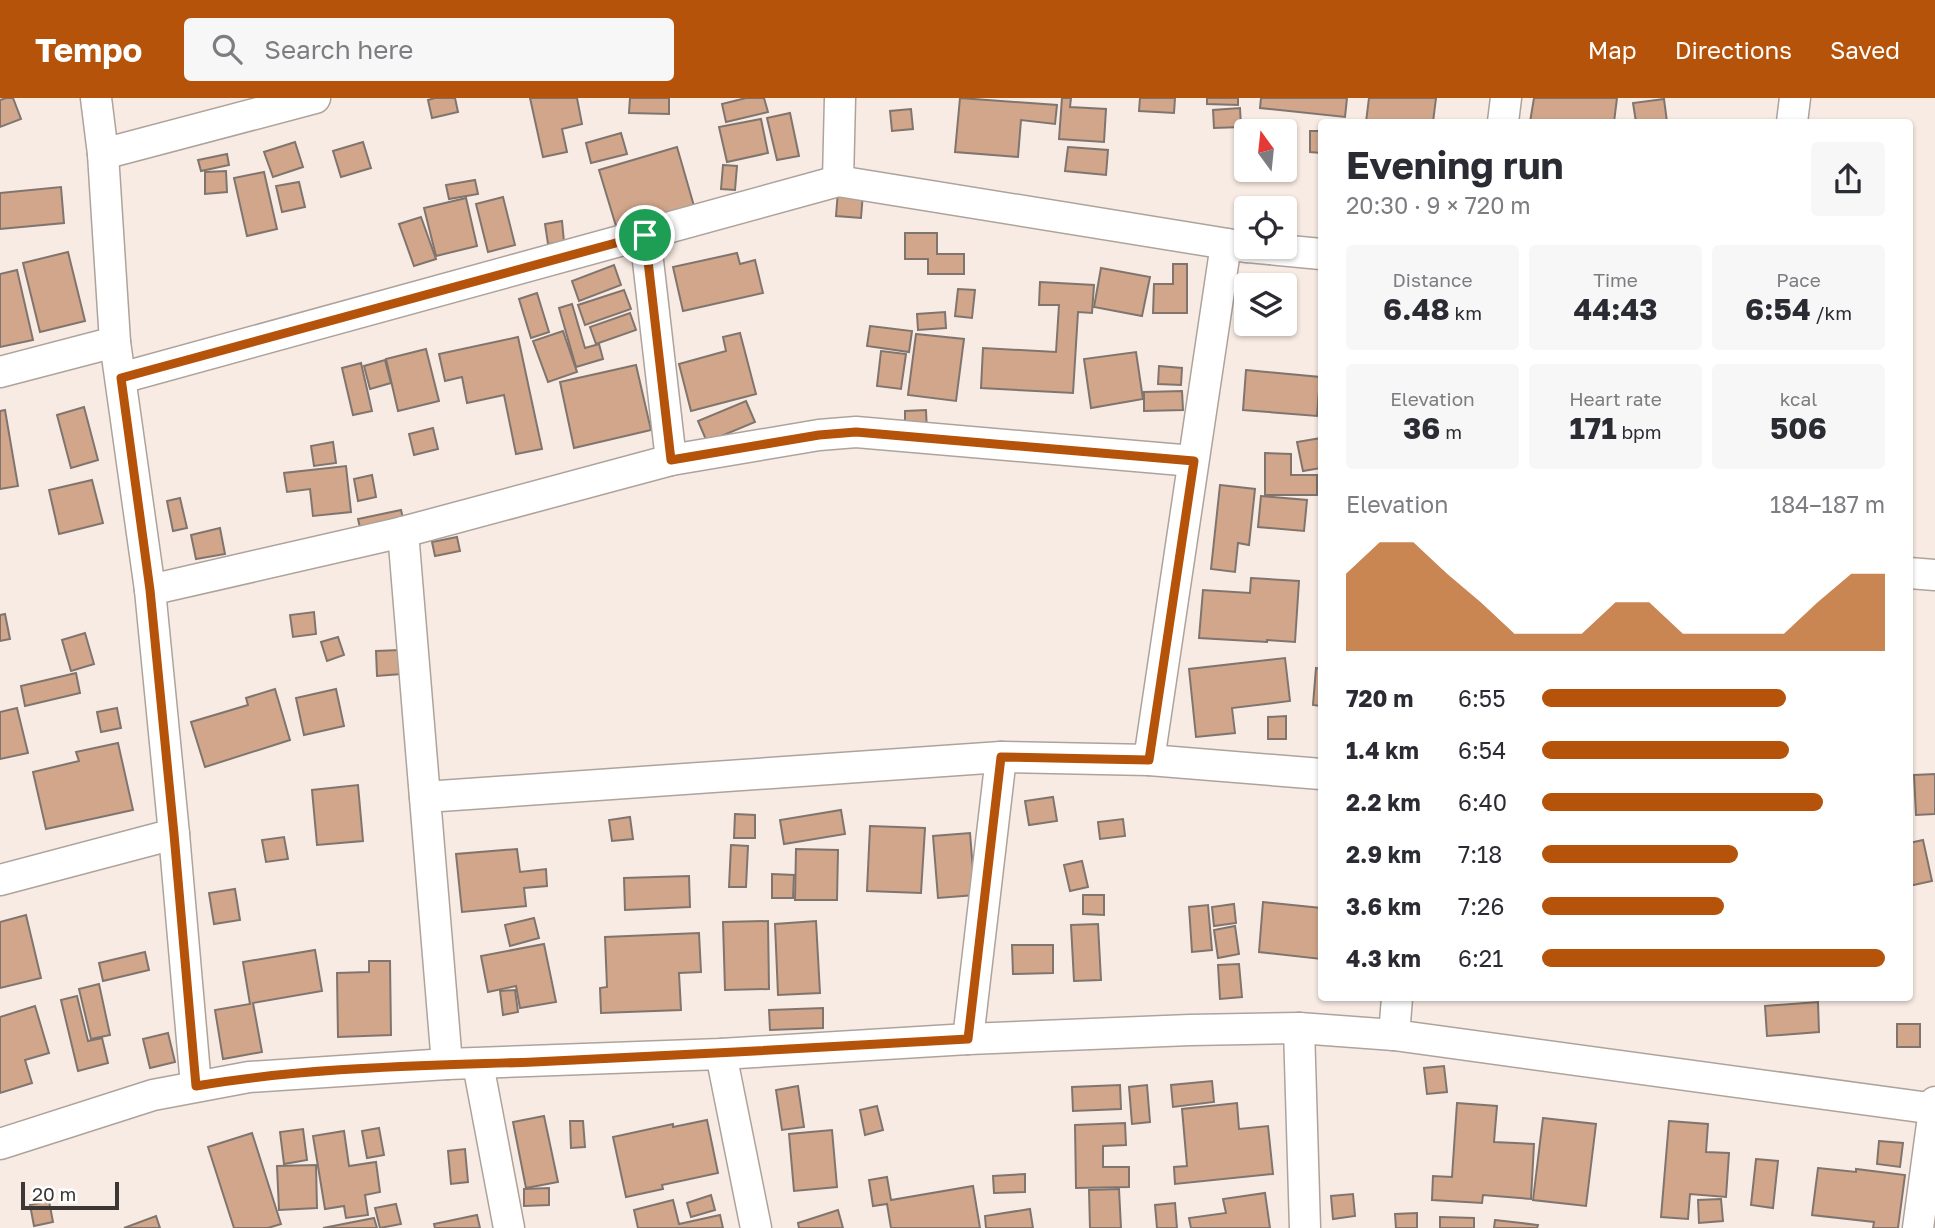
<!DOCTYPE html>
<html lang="en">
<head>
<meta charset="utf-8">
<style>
	:root { --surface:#fff; --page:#f7f7f7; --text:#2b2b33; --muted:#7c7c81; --accent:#b45309 }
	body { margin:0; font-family:"Golos Text",sans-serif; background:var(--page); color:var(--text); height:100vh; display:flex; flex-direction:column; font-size:26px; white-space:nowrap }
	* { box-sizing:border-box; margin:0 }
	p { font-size:23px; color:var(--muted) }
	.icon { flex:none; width:38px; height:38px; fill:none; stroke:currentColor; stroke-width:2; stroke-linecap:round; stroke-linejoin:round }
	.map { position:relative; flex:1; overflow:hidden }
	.drawer { position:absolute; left:1318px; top:21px; width:595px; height:882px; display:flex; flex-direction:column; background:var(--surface); border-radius:7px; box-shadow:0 2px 5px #0004 }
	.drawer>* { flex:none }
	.needle { width:46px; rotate:345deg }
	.fabs { position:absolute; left:1234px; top:21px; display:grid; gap:14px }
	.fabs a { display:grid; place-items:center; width:63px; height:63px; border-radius:7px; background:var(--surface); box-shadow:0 2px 5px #0004; font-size:35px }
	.scale { position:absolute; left:21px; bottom:18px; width:98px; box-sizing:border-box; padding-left:7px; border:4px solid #3c3734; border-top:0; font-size:19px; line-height:24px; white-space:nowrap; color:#3c3734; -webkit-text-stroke:5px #fff; paint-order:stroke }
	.pin { position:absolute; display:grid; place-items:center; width:60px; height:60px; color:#fff; margin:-30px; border:4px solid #fff; border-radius:50%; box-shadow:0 2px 7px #0007 }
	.round { display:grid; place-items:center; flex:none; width:74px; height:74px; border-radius:7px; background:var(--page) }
	.summary { display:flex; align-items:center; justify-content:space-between; height:119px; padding:0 28px }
	h1 { font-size:38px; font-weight:700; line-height:52px }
	.figures { display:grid; grid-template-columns:repeat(3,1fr); gap:10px; height:119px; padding:7px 28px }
	.figures div { display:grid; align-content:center; border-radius:7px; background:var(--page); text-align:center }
	.figures b { font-size:30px; font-weight:700 }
	.figures small { font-size:19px; font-weight:400 }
	.figures p { font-size:19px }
	.chart { height:196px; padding:14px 28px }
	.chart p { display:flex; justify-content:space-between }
	.chart svg { width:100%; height:126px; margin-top:7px; fill:var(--accent); opacity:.7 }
	ul { padding:0 28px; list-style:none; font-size:23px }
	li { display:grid; grid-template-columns:112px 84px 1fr; align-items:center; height:52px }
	li i { height:18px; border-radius:9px; background:var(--accent) }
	header { display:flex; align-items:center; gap:42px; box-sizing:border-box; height:98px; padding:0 35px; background:var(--accent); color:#fff }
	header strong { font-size:33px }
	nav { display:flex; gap:38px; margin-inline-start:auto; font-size:24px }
	.search { width:490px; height:63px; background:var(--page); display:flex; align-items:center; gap:18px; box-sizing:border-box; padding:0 24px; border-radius:7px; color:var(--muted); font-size:26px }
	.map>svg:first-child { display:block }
</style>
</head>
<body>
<header>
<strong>Tempo</strong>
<div class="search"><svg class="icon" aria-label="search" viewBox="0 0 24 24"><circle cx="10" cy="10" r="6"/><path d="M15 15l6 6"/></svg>Search here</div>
<nav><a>Map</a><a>Directions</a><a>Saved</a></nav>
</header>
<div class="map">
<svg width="1935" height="1130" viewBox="0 0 1935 1130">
	<rect width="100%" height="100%" fill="#f8ebe3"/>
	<g fill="#d1a68b" stroke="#80756e" stroke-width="2">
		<polygon points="6,0 13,0 21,21 0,29 0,2"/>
		<polygon points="435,0 455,0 458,14 432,20 428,2"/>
		<polygon points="530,0 577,0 582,26 562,31 567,54 543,59"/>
		<polygon points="630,0 669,0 669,16 629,15"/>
		<polygon points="746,0 764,0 768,14 726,24 722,6"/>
		<polygon points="960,0 1057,7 1055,26 1021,22 1018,59 955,54"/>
		<polygon points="1062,0 1071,0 1070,9 1106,11 1104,44 1059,41"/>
		<polygon points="1140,0 1175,0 1174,15 1139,13"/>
		<polygon points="1207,0 1238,0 1238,7 1207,6"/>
		<polygon points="1261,0 1347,0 1345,19 1260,10"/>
		<polygon points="1369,0 1436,0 1433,24 1366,24"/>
		<polygon points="1534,0 1617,0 1614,24 1530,24"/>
		<polygon points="1664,1 1667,24 1636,24 1633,5"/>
		<polygon points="1240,10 1241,29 1214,30 1213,12"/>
		<polygon points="911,11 913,31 892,33 890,13"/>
		<polygon points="790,15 799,58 777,62 767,20"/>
		<polygon points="761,21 768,55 727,64 719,29"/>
		<polygon points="1310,33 1321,33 1321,55 1310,54"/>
		<polygon points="621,35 627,56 591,65 586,45"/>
		<polygon points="295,44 303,69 273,79 264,54"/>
		<polygon points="363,44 371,70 341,79 333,53"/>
		<polygon points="677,49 694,108 651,120 650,118 616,128 599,72"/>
		<polygon points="1068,49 1108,52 1106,77 1065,73"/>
		<polygon points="227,56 229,67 201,73 198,62"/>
		<polygon points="723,67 737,68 735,92 721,91"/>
		<polygon points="226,73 227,94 205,96 205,74"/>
		<polygon points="264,74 277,131 247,138 234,80"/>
		<polygon points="475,82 478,96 449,101 446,87"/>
		<polygon points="299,84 305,109 282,114 276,88"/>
		<polygon points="61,89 64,125 0,131 0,95"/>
		<polygon points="838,93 863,95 861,120 836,118"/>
		<polygon points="503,99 515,147 488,154 476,106"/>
		<polygon points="466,100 477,148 436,158 424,110"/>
		<polygon points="421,119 436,161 414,168 399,126"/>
		<polygon points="562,123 564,144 548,146 545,126"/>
		<polygon points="905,135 937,135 937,156 964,156 964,176 928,176 928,161 905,161"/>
		<polygon points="68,154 85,223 40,234 23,165"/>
		<polygon points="737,155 740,166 755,162 763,195 683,213 673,169"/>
		<polygon points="1173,166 1187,166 1187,215 1153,215 1154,186 1173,186"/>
		<polygon points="614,167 621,187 579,203 572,183"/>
		<polygon points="1101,170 1150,179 1142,218 1094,209"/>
		<polygon points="17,172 33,242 0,249 0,176"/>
		<polygon points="1040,184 1094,187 1092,215 1078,214 1073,295 981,290 983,250 1056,254 1059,207 1039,207"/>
		<polygon points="958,191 975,192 972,220 955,218"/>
		<polygon points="624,192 631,211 585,227 578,207"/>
		<polygon points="537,195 549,234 531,240 519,201"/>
		<polygon points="572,206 585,250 599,246 603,261 576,269 559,210"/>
		<polygon points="945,214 946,230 918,232 917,216"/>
		<polygon points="630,215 636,232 596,246 590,229"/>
		<polygon points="870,228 912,233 909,254 867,248"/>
		<polygon points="563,233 577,274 548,284 533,243"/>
		<polygon points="740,235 756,296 691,313 679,266 726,253 723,239"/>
		<polygon points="916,236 964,241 956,303 908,297"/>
		<polygon points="518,239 542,351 516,356 504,297 467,305 462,279 445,283 439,256"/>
		<polygon points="426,251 439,303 398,313 386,261"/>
		<polygon points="881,253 906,256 901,291 877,288"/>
		<polygon points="1136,254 1143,301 1091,310 1084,261"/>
		<polygon points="385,262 391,285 370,291 364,268"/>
		<polygon points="361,265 372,313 353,317 342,270"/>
		<polygon points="636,267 651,332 574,350 560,284"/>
		<polygon points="1159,268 1182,270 1181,287 1158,286"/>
		<polygon points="1246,272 1320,279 1317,318 1243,312"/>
		<polygon points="1182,293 1183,312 1144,313 1144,294"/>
		<polygon points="746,303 755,324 707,344 698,323"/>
		<polygon points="84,309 98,362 71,370 57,317"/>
		<polygon points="5,312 18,388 0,391 0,313"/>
		<polygon points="926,312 927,335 905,336 905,313"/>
		<polygon points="433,330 438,351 414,357 409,336"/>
		<polygon points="1321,340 1321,370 1303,373 1297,344"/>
		<polygon points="333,344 336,365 314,368 311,348"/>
		<polygon points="1265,355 1291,356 1291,377 1317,377 1317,397 1265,397"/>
		<polygon points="346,368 351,414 313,418 310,391 287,394 284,375"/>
		<polygon points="372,377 376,399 358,403 354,381"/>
		<polygon points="92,382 103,425 59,436 49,392"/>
		<polygon points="1220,387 1255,391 1249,447 1238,445 1235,474 1211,471"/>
		<polygon points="1261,398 1307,402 1304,433 1258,429"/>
		<polygon points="180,400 187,430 173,433 167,403"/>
		<polygon points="401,412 407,437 364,447 358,421"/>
		<polygon points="220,430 225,456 196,461 191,437"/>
		<polygon points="457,439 460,453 435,458 432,444"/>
		<polygon points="1251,480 1299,483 1295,544 1267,542 1267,544 1199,540 1203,492 1250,495"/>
		<polygon points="314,514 316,536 293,539 290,517"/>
		<polygon points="5,516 10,541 0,543 0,517"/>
		<polygon points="85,535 94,566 71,573 62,542"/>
		<polygon points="338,539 344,557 327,563 321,544"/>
		<polygon points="400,552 401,576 377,578 376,553"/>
		<polygon points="1285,560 1290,603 1232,610 1235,635 1196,639 1189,571"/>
		<polygon points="1316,570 1321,571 1321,608 1313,607"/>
		<polygon points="76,575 80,595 25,608 21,588"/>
		<polygon points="275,591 290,642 205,669 191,624 248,607 246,600"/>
		<polygon points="336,591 344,628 304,637 296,600"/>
		<polygon points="17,610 28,655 0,661 0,614"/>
		<polygon points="117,610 121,630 101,634 97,614"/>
		<polygon points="1286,618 1286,641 1268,641 1268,619"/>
		<polygon points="118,645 133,712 46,731 33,674 79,663 76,654"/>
		<polygon points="1935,676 1935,716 1916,717 1914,677"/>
		<polygon points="358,687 363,743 317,747 312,692"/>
		<polygon points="1053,699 1057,723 1029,727 1025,703"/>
		<polygon points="841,712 845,736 784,746 780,722"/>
		<polygon points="735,716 755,717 755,740 734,740"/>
		<polygon points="630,719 633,741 612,743 609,722"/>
		<polygon points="1123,721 1125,738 1100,741 1098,724"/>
		<polygon points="870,728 925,730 921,795 867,793"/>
		<polygon points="970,735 975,797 938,800 933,738"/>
		<polygon points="284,739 288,761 266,764 262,742"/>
		<polygon points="1923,742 1932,783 1909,788 1909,745"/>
		<polygon points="731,747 748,748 746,789 729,789"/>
		<polygon points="517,751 520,774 546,771 547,788 524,790 526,808 462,814 456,756"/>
		<polygon points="796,751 838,752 837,802 795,802"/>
		<polygon points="1082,763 1088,789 1070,793 1064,767"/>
		<polygon points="772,776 794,777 793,800 772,800"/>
		<polygon points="689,778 690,809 625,812 624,780"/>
		<polygon points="235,791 240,822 214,826 209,795"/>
		<polygon points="1083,797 1104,797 1104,817 1083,816"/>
		<polygon points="1263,804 1321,810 1321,861 1259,854"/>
		<polygon points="1234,806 1236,825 1214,828 1212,809"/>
		<polygon points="1208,807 1212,852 1192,854 1189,809"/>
		<polygon points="26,817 41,880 0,890 0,824"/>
		<polygon points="534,820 539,840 510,848 505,827"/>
		<polygon points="768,823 769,891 725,892 723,824"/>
		<polygon points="816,823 820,895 778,897 775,826"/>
		<polygon points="1098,826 1101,882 1074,883 1071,827"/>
		<polygon points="1235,828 1239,856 1218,860 1214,832"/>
		<polygon points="699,835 701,874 679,875 681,912 601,915 600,890 607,889 605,839"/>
		<polygon points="544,846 556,904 520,910 516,888 488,894 481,858"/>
		<polygon points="1012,847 1053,847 1053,875 1013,876"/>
		<polygon points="315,852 322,893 253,905 262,954 223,961 215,912 250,906 243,864"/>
		<polygon points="145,854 149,872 103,883 99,865"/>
		<polygon points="369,863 390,863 391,937 338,939 337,875 369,874"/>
		<polygon points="1239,866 1242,899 1220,901 1218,867"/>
		<polygon points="99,886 110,937 91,941 79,891"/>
		<polygon points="515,892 518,914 503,917 500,893"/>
		<polygon points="77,898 88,943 102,940 108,965 78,973 61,902"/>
		<polygon points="1818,904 1819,934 1767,938 1765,908"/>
		<polygon points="35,908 49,955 25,962 32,985 0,995 0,919"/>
		<polygon points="823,910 823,930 770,932 769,912"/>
		<rect x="1897" y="926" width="23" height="23"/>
		<polygon points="168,935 175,964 150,970 143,941"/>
		<polygon points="1444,968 1447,994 1427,996 1424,970"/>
		<polygon points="1212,983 1214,1004 1173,1009 1171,987"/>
		<polygon points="1120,987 1121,1011 1073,1013 1072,989"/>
		<polygon points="1147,987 1150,1024 1132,1026 1129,989"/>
		<polygon points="798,988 804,1029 782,1032 776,992"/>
		<polygon points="1237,1005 1239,1031 1268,1028 1273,1076 1175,1086 1174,1069 1187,1068 1182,1011"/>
		<polygon points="1457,1005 1497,1008 1494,1044 1534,1046 1531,1101 1483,1097 1482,1105 1432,1102 1433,1078 1452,1079"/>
		<polygon points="877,1008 883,1032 865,1037 860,1012"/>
		<polygon points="544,1018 558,1084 526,1090 513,1024"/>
		<polygon points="1543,1020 1596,1026 1586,1108 1533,1102"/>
		<polygon points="707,1022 718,1075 662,1087 663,1091 626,1099 613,1039 673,1026 673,1029"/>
		<polygon points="570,1023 583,1023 585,1049 571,1050"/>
		<polygon points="1669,1023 1708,1026 1706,1054 1729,1055 1726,1099 1690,1096 1688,1121 1661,1119"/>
		<polygon points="1125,1025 1126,1047 1103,1048 1103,1069 1129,1069 1129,1089 1076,1090 1075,1027"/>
		<polygon points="379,1030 384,1057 367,1060 362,1033"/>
		<polygon points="303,1031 307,1062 284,1066 280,1034"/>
		<polygon points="832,1032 837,1089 794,1093 789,1036"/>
		<polygon points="344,1033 349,1068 376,1064 380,1094 365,1097 368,1117 346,1120 344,1108 325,1111 313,1038"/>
		<polygon points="252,1035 281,1126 268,1130 234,1130 208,1049"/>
		<polygon points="1879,1043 1903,1045 1900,1069 1877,1066"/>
		<polygon points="465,1051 468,1084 451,1086 448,1053"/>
		<polygon points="1756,1061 1778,1063 1773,1110 1751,1107"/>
		<polygon points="316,1067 317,1110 279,1112 277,1068"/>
		<polygon points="1818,1070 1856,1074 1856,1071 1905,1077 1898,1130 1873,1130 1874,1124 1812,1117"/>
		<polygon points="1025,1076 1025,1094 994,1095 993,1078"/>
		<polygon points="887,1079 891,1102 973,1088 980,1130 891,1130 887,1106 873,1108 869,1082"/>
		<polygon points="549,1090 549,1107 524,1108 524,1091"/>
		<polygon points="1119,1091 1121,1130 1090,1130 1089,1092"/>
		<polygon points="1265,1095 1270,1130 1191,1130 1189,1120 1226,1115 1223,1101"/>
		<polygon points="1353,1096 1355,1118 1333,1121 1331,1098"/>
		<polygon points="711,1097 715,1112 691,1119 687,1105"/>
		<polygon points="1721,1101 1723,1123 1699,1125 1698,1102"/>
		<polygon points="673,1102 679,1126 720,1117 723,1130 638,1130 634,1112"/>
		<polygon points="49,1103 53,1124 34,1128 30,1107"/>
		<polygon points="1175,1105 1177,1130 1157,1130 1155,1107"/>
		<polygon points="396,1106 401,1126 380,1130 375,1110"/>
		<polygon points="1030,1111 1033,1130 986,1130 985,1118"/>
		<polygon points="838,1112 843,1130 799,1130 798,1125"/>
		<polygon points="1417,1115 1417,1130 1396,1130 1395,1116"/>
		<polygon points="477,1117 480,1130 435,1130 434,1126"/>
		<polygon points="156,1118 160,1130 124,1130"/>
		<polygon points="1440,1119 1474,1120 1474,1130 1440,1130"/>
		<polygon points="374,1120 377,1130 323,1130"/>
		<polygon points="1495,1122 1538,1127 1537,1130 1494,1130"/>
	</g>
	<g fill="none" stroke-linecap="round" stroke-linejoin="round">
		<g stroke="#aea39b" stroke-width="33">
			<g id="minor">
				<polyline points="96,0 103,56 115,244 150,492 174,736 196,988"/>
				<polyline points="1503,24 1506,0"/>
				<polyline points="1792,24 1795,0"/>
				<polyline points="103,56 315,0"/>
				<polyline points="838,83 840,0"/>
				<polyline points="645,137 671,362"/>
				<polyline points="1248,149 1321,156"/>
				<polyline points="0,274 115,244"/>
				<polyline points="121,280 838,83 1246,149"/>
				<polyline points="403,434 447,966"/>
				<polyline points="1909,475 1935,477"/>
				<polyline points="150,492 403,434 671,362 819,337 856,334 1193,363"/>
				<polyline points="1149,662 1226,146"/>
				<polyline points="425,699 1001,659 1149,662 1321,676"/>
				<polyline points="0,782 174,736"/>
				<polyline points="1299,930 1305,1130"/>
				<polyline points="1394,937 1397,900"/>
				<polyline points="968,941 1001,659"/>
				<polyline points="721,956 756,1130"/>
				<polyline points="478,966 509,1130"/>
				<polyline points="0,1046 153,997 249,979 447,966 721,956 968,941 1190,932 1299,930 1394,937 1935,1011"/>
				<polyline points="1918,1130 1935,1004"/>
			</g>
		</g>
		<use href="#minor" stroke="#fff" stroke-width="30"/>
	</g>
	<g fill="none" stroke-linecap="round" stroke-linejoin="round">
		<g stroke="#fff" stroke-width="14">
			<path id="route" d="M645 137 671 362 819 337 856 334 1194 363 1149 662 1001 659 968 941C823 950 679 957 534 964 421 968 307 969 196 988L174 736 150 492 121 280Z"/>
		</g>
		<use href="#route" stroke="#b45309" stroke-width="9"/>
	</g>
</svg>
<div class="fabs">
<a><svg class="needle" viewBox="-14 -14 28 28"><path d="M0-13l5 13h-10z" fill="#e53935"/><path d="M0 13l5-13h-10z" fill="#7c7c81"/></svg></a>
<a><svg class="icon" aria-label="locate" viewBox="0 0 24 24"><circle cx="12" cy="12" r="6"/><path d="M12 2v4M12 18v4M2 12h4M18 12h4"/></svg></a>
<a><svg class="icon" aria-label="layers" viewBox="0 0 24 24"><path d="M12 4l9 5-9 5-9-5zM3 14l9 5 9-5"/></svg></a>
</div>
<div class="scale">20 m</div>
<div class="pin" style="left:645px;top:137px;background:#1e9e55"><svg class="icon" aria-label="arrive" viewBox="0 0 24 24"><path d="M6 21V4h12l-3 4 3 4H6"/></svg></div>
<section class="drawer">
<div class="summary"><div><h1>Evening run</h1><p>20:30 · 9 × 720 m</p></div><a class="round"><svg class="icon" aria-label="share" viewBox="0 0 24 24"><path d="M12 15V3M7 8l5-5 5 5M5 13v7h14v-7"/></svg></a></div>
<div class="figures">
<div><p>Distance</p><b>6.48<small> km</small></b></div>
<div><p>Time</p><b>44:43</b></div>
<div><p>Pace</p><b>6:54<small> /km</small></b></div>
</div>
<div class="figures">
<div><p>Elevation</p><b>36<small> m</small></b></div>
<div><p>Heart rate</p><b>171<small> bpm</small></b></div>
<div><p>kcal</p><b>506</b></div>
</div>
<div class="chart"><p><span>Elevation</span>184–187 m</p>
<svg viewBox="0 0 160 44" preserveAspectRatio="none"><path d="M0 44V17L10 6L20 6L30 17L40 27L50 38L60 38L70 38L80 27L90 27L100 38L110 38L120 38L130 38L140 27L150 17L160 17V44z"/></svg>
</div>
<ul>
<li><b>720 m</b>6:55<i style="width:71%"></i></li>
<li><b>1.4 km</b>6:54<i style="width:72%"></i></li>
<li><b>2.2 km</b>6:40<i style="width:82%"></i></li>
<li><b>2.9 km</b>7:18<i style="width:57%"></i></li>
<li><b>3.6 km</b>7:26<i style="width:53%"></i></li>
<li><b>4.3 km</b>6:21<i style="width:100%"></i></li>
</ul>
</section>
</div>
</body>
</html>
